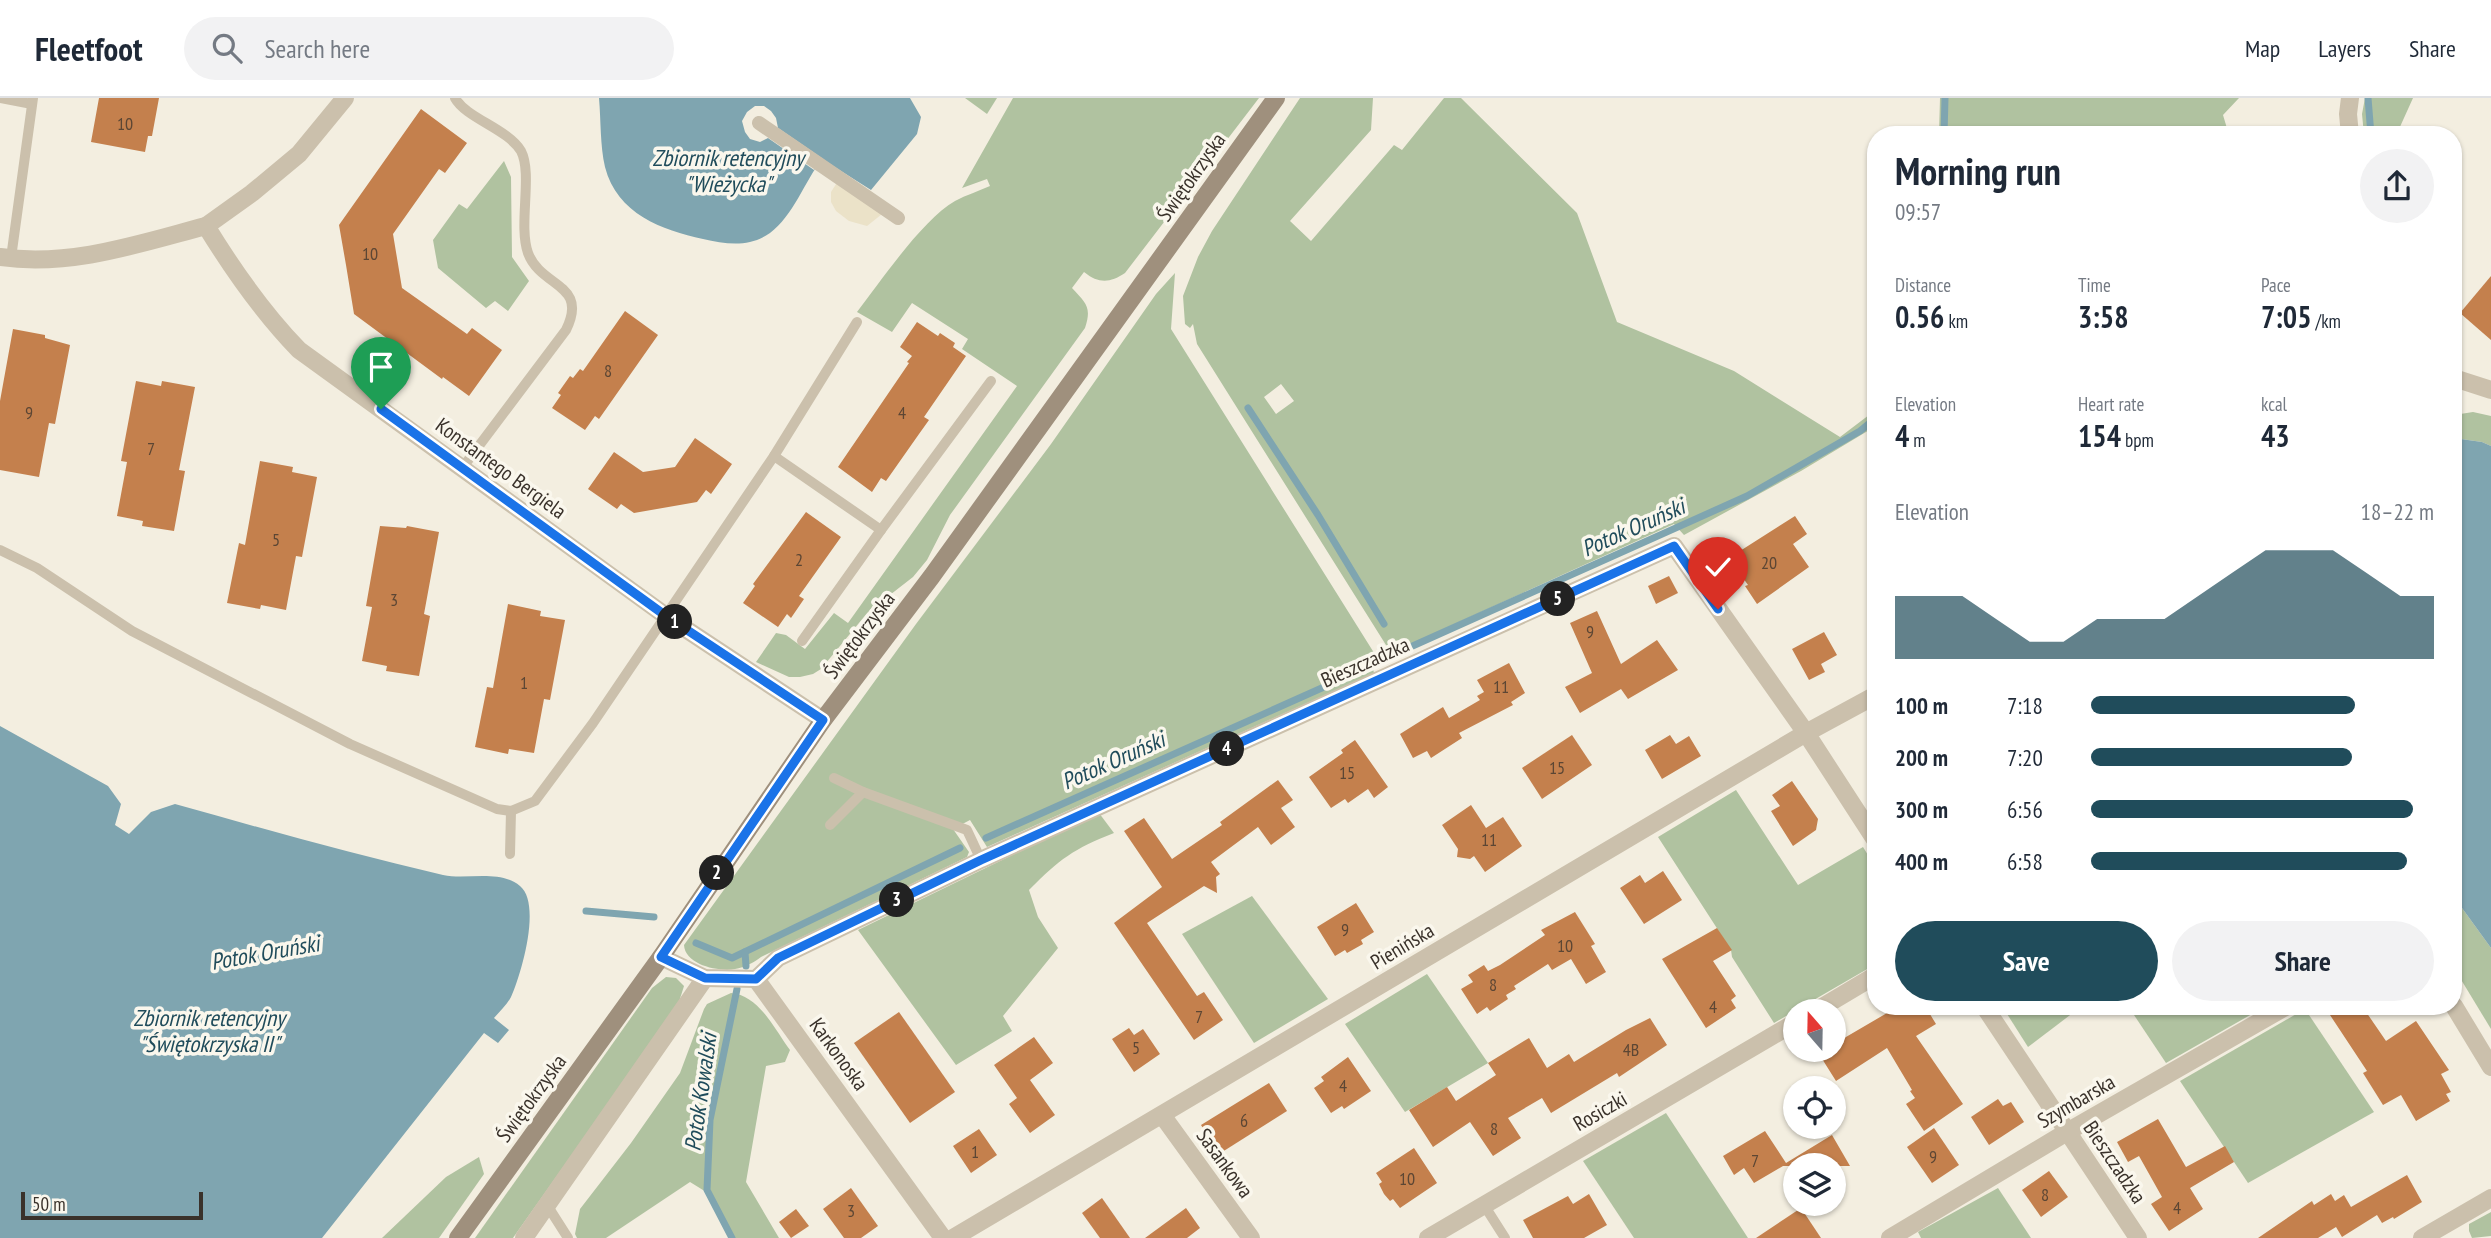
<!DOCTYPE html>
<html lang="en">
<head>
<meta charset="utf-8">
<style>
	:root { --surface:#fff; --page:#f2f2f3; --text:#1f2937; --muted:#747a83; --line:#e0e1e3; --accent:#204c5b }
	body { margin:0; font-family:"PT Sans Narrow",sans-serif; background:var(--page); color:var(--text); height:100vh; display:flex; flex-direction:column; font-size:26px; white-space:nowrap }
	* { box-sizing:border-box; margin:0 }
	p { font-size:23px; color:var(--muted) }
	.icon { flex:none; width:38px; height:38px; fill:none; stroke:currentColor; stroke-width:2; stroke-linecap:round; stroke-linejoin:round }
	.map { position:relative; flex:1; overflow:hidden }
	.side { position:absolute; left:1867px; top:28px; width:595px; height:889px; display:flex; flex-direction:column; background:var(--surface); border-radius:28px; box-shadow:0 2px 5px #0004 }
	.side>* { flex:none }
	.needle { width:46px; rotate:340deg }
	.buttons { position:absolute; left:1783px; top:901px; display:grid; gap:14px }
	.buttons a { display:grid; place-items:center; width:63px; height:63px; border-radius:50%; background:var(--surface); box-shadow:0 2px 5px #0004; font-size:35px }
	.scale { position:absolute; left:21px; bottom:18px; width:182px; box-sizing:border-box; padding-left:7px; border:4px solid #3a322b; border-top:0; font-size:19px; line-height:24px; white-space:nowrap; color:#3a322b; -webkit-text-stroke:5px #faf7ed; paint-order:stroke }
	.pin { position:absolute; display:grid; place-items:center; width:60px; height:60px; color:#fff; margin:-72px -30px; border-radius:50% 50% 50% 0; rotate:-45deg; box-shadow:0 0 7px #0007 }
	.pin .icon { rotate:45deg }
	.km { position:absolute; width:35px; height:35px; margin:-18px; border-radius:50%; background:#222; color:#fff; font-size:19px; line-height:35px; text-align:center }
	.round { display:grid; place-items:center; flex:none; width:74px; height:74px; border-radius:37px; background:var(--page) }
	.headline { display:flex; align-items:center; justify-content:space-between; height:119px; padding:0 28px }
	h1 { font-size:38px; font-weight:600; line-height:52px }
	.metrics { display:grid; grid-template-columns:repeat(3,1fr); gap:10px; height:119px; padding:7px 28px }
	.metrics div { display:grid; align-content:center }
	.metrics b { font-size:30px; font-weight:600 }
	.metrics small { font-size:19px; font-weight:400 }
	.metrics p { font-size:19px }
	.chart { height:196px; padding:14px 28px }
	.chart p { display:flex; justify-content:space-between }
	.chart svg { width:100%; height:126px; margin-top:7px; fill:var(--accent); opacity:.7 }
	.button { display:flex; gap:14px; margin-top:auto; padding:14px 28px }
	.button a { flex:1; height:80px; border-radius:42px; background:var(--accent); color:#fff; font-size:28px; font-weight:600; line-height:80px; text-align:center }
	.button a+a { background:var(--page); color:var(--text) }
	ul { padding:0 28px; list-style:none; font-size:23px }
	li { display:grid; grid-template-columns:112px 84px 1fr; align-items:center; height:52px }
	li i { height:18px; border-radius:9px; background:var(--accent) }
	header { display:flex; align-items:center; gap:42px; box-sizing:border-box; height:98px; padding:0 35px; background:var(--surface); border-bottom:2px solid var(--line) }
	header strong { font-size:33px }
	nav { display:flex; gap:38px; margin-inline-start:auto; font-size:24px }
	.search { width:490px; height:63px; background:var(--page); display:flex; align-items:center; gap:18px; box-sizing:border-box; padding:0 24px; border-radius:38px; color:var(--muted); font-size:26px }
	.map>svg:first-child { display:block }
</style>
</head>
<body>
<header>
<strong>Fleetfoot</strong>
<div class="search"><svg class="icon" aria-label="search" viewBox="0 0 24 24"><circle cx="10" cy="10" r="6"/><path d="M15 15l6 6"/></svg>Search here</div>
<nav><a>Map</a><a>Layers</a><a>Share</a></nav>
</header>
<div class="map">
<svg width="2491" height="1140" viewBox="0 0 2491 1140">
	<rect width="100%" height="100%" fill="#f3eee0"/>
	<g fill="#b0c2a0" fill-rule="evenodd">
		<polygon points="965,0 997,0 987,16"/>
		<path d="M1013 0H1259L1125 175C1110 185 1099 186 1084 174L1072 190C1086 205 1092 209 1085 230L950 417 927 462 913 479 868 514 821 571 813 576 800 579H789L756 564 776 535 786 537 805 551 834 515 848 525 1017 288 962 251 968 241 912 205 892 234 857 214C881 183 922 122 955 103 966 97 979 93 990 88L987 81 962 90Z"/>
		<path d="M1300 0H1373L1371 32 1290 123 1311 143 1394 47 1402 52 1444 0H1461L1577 115 1617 224 1734 273 1840 339 1869 317 1876 302V328L1801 373 1684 437 1674 426 1391 555 1197 246 1193 226 1190 230 1185 226 1183 198 1198 159 1212 133ZM1281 286 1294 303 1276 316 1264 299Z"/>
		<polygon points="1940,0 2239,0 2223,17 2229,37 1939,37"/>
		<polygon points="2365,0 2413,0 2399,31 2400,37 2364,37 2362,16"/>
		<polygon points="504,63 511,79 512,159 529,183 508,213 495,203 486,210 438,170 433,142 459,106 467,111"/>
		<path d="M1175 175 1171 231 1376 558 1371 562 1374 575 987 749 970 722 953 731 969 754 967 759 761 859C753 865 745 869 735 871 719 874 685 867 684 847L916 526 1051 346 1156 196Z"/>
		<polygon points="2473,314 2491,318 2491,348 2482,344 2454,340 2454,317"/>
		<polygon points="1736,692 1798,787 1863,749 1876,770 1876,866 1774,925 1732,859 1731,852 1658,739"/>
		<path d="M1099 715 1114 735C1073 751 1060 761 1029 792L1038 819 1058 850 1003 918 1012 933 956 967 858 832Z"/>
		<polygon points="1252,798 1328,901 1254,945 1182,836"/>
		<polygon points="2454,799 2491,850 2491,931 2454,870"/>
		<polygon points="1427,876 1488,965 1405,1014 1345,926"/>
		<polygon points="666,879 676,880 684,888 678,907 513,1140 475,1140 652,890"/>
		<path d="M731 895C759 897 775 932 790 952L785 964 766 968 746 1084 779 1140H733L711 1097 690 1084 606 1140H577L575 1136 580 1111 631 1045 680 975 704 911 707 906Z"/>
		<polygon points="2002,908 2082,908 2028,949"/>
		<polygon points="2128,908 2266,908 2166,965"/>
		<polygon points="2305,911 2374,1014 2248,1085 2180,983"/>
		<polygon points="1666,1015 1748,1140 1634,1140 1583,1063"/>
		<polygon points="479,1059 484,1076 439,1140 382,1140 446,1079"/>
		<polygon points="1998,1090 2031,1140 1921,1140 1918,1134"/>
		<polygon points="2491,1114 2491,1138 2472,1140 2469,1133 2469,1126"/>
	</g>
	<polygon fill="#ebe2c8" points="840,80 887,112 867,128 849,123 836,113 831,104 831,94"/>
	<g fill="#7fa5b0">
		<path d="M599 0H910L921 19 917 36 871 92 822 61C805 83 793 118 770 135 749 150 726 146 703 141 662 132 617 116 605 69 600 47 601 23 599 0Z"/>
		<polygon points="2454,340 2482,344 2491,348 2491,850 2454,799"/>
		<path d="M0 628 108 688 121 706 115 727 129 736 151 714 175 706C264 731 353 756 443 777 467 782 500 771 520 788 542 806 521 877 511 899 507 907 500 913 494 920L509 932 498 945 484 935 322 1140H0Z"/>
	</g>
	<polygon fill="#f3eee0" points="755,8 764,8 771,13 776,20 778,30 823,61 814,72 768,40 760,44 750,41 745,34 742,23 747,14"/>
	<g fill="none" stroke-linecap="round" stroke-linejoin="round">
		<g stroke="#7fa5b0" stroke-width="7">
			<polyline points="2368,0 2371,37"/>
			<polyline points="1944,37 1945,0"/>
			<polyline points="1248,310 1318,417 1384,526"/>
			<polyline points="1397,555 1747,398 1860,333 1876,320"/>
			<polyline points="986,740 1371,568"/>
			<polyline points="586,813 654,819"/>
			<polyline points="696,845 732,860 960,750"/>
			<polyline points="745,854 746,868"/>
			<polyline points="732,1140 707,1092 710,1022 737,891"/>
		</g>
	</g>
	<g fill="#c4804d">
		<polygon points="99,0 159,0 152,38 148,38 145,54 91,44"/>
		<polygon points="421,11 467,45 445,75 439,71 393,136 402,190 467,236 472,230 502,252 469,298 443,279 442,281 354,216 346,167 339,127"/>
		<polygon points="2491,178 2491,242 2460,215"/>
		<polygon points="625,213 658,237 599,321 595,318 585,332 552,310 561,297 558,295 570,278 573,280 580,271 583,273"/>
		<polygon points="917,224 938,238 940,235 955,245 953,249 966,258 924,319 929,322 919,336 886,383 881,380 872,394 838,369 909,265 907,264 912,258 900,249"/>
		<polygon points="13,231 45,237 45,240 70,247 55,326 49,325 39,379 0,372 0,303"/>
		<polygon points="136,283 161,288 162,283 195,289 179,372 185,373 174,433 142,428 143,423 117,418 127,364 121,363"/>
		<polygon points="695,340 732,366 711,396 706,392 697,404 634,415 621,406 617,411 588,391 614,354 643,374 675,369"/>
		<polygon points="260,363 293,369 292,374 317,379 302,459 296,458 286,512 261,507 260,511 227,505 239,445 245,447"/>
		<polygon points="806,414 841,439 799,498 804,501 791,520 787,516 778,529 743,505 755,488 753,486"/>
		<polygon points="1795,418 1807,436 1793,446 1809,469 1757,506 1745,488 1748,487 1729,460"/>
		<polygon points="380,428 406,430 407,428 439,434 424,516 430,518 419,578 386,573 387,568 362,563 372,509 366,508"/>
		<polygon points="1669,478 1678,495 1656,506 1648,488"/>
		<polygon points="508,506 541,513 540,518 565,522 550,602 544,601 534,655 509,651 508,656 475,649 487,589 493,590"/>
		<polygon points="1597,513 1621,566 1657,542 1678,572 1628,601 1621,591 1580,615 1565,589 1592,575 1570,525"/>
		<polygon points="1824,534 1837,557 1821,566 1825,574 1809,582 1792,551"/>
		<polygon points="1509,565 1525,595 1511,604 1513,607 1459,635 1462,640 1431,660 1427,653 1413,660 1400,636 1443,609 1449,620 1480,602 1477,598 1484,594 1477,582"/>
		<polygon points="1572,637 1592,667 1542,701 1522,670"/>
		<polygon points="1670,637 1676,646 1689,638 1701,658 1662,681 1645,652"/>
		<polygon points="1355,642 1388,689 1374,700 1368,691 1348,705 1345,701 1331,710 1309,679 1343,655 1341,652"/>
		<polygon points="1278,682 1293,702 1281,710 1295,729 1271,747 1258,729 1211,764 1220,776 1216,779 1217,795 1204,788 1147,825 1197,898 1204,894 1223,922 1194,942 1114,825 1162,789 1124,733 1144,720 1172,761 1222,727 1220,724"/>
		<polygon points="1792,683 1818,721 1816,732 1793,748 1771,713 1780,708 1772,697"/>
		<polygon points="1471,707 1486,730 1503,719 1522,748 1485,774 1474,758 1470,761 1457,759 1458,751 1442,727"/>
		<polygon points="1663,773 1682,802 1644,826 1620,790 1640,777 1645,785"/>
		<polygon points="1356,805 1374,834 1361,842 1363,846 1347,855 1345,852 1335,858 1317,829"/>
		<polygon points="1575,814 1595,846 1591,848 1606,874 1586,886 1571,861 1552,872 1548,866 1514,888 1516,891 1506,897 1508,901 1490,913 1487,909 1477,916 1461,891 1473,884 1468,877 1484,867 1488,873 1500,867 1545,837 1541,832"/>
		<polygon points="1717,830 1732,852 1713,863 1736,898 1731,902 1736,910 1706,930 1662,861"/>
		<polygon points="1899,908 1925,908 1936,926 1916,938 1963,1006 1924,1033 1906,1006 1915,1000 1910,993 1912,992 1887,950 1836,983 1819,956 1824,952 1834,952 1834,946"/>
		<polygon points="2343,908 2362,908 2386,943 2416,923 2449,972 2441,976 2451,994 2446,996 2450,1003 2416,1023 2401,997 2383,1007 2363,975 2367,973 2330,917"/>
		<polygon points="899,914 955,994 910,1025 854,945"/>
		<polygon points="1650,920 1667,947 1619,979 1617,975 1551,1015 1542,1000 1508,1020 1521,1040 1493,1058 1470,1024 1433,1049 1409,1012 1447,989 1456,1003 1496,977 1488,965 1529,940 1547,970 1569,956 1574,964 1626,932"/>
		<polygon points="1129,930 1134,937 1143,931 1160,956 1134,974 1112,941"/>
		<polygon points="1034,939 1053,965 1030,982 1055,1017 1030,1035 1009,1006 1017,1000 994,967"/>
		<polygon points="1348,959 1371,993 1344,1011 1342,1008 1331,1015 1314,990 1324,983 1321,979"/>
		<polygon points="1269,985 1287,1013 1219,1056 1201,1027"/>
		<polygon points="1998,1001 2003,1008 2011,1004 2024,1024 1989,1047 1971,1019"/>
		<polygon points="2158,1021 2186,1069 2225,1048 2234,1064 2190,1090 2203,1111 2169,1133 2151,1106 2162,1099 2139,1058 2128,1064 2117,1044"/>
		<polygon points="1934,1030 1959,1067 1932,1085 1907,1049"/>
		<polygon points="979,1031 997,1057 971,1075 953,1048"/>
		<polygon points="1765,1033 1786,1065 1832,1037 1850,1068 1783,1068 1754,1085 1744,1070 1734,1077 1723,1058"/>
		<polygon points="1414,1050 1437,1085 1400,1110 1393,1101 1390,1103 1384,1096 1379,1086 1382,1084 1376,1075"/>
		<polygon points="2049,1073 2068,1099 2041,1119 2022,1092"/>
		<polygon points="2407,1077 2422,1104 2394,1121 2393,1119 2382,1125 2377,1117 2342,1139 2336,1129 2318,1140 2258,1140 2312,1103 2314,1107 2331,1096 2335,1103 2344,1097 2351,1109"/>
		<polygon points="851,1090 878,1128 861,1140 844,1140 823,1111"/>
		<polygon points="1589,1096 1607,1127 1584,1140 1533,1140 1523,1122 1568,1098 1573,1106"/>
		<polygon points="1102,1100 1130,1140 1100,1140 1082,1115"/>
		<polygon points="1186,1110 1200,1130 1187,1140 1145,1140"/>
		<polygon points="1801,1110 1821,1140 1756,1140"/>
		<polygon points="796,1111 809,1128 791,1140 779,1124"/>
	</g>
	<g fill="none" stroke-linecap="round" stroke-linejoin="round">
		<g stroke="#cbc0ac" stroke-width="10">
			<polyline points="0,0 32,6"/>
			<path d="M455 0C466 20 508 31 521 53 533 76 518 127 528 155 541 190 589 185 566 232L463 369"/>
			<polyline points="11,160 33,0"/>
			<polyline points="774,358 881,432 991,283"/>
			<polyline points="0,452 37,470 132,533 350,646 497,711 511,713 535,703 593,625 774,358 857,224"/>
			<polyline points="802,543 881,432"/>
			<polyline points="834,680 863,694 967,732 981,762"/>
			<polyline points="830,727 863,694"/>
			<polyline points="510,756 511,713"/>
			<polyline points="547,1107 568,1140"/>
			<polyline points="1484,1107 1505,1140"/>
		</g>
		<polyline stroke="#cbc0ac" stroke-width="14" points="759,25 898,120"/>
		<g stroke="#cbc0ac" stroke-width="18">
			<path d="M0 159C71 169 138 146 206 128"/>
			<polyline points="661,859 705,880 756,881"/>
			<polyline points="756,881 778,860 981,762 1674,448 1806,635 1876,743"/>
			<polyline points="756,881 943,1140"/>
			<polyline points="1984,908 2138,1140"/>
			<polyline points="2454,908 2491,969"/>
			<polyline points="1814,914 1876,877"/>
			<polyline points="1162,1017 1251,1140"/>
			<polyline points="524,1140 705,880"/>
			<polyline points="953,1140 1806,635 1876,597"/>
			<polyline points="1428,1140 1796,924"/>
			<polyline points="1890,1140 2067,1034 2287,908"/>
			<polyline points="2422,1140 2491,1100"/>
		</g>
		<g stroke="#cbc0ac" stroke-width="18">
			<path d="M345 0 299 56 252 95 206 128C233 172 263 215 299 252L666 518 823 622"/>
			<polyline points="2350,0 2348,16 2350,37"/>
			<polyline points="2454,280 2491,292"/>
		</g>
		<polyline stroke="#9f907d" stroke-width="18" points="458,1140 661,859 823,622 932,478 1276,0"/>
	</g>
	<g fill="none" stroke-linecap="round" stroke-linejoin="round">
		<g stroke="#fff" stroke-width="14">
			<polyline id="route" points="381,311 666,518 823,622 661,859 705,880 756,881 778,860 981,762 1674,448 1718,511"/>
		</g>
		<use href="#route" stroke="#1a73e8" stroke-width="9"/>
	</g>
	<g text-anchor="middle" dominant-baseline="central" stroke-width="7" stroke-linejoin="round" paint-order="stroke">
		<g font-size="18" fill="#5c4634">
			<text x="125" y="25">10</text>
			<text x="370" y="155">10</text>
			<text x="608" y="272">8</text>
			<text x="29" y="314">9</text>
			<text x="902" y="314">4</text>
			<text x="151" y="350">7</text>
			<text x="276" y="441">5</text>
			<text x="799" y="461">2</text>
			<text x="1769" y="464">20</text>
			<text x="394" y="501">3</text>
			<text x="1590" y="533">9</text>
			<text x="524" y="584">1</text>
			<text x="1501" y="588">11</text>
			<text x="1557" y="669">15</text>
			<text x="1347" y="674">15</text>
			<text x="1489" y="741">11</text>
			<text x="1345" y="831">9</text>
			<text x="1565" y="847">10</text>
			<text x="1493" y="886">8</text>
			<text x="1713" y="908">4</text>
			<text x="1199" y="918">7</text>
			<text x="1136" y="949">5</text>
			<text x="1631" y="951">4B</text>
			<text x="1343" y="987">4</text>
			<text x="1244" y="1022">6</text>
			<text x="1494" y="1030">8</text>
			<text x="975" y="1053">1</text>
			<text x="1933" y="1058">9</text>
			<text x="1755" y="1062">7</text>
			<text x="1407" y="1080">10</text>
			<text x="2045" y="1096">8</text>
			<text x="2177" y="1109">4</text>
			<text x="851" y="1112">3</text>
		</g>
		<g font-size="21" fill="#3a322b" stroke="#faf7ed">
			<text transform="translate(1191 79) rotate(-55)">Świętokrzyska</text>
			<text transform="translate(501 370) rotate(36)">Konstantego Bergiela</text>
			<text transform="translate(859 537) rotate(-53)">Świętokrzyska</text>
			<text transform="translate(1365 564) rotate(-24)">Bieszczadzka</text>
			<text transform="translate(1402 848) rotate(-31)">Pienińska</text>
			<text transform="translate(839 956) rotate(54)">Karkonoska</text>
			<text transform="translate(531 1000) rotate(-54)">Świętokrzyska</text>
			<text transform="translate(2076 1003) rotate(-30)">Szymbarska</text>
			<text transform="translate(1600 1013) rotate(-30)">Rosiczki</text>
			<text transform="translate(2115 1064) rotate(56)">Bieszczadzka</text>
			<text transform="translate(1225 1065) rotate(54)">Sasankowa</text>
		</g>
		<g font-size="23" font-style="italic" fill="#204c5b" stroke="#faf7ed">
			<text x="728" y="59">Zbiornik retencyjny<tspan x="728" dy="26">"Wieżycka"</tspan></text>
			<text transform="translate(1633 429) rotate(-24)">Potok Oruński</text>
			<text transform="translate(1113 662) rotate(-24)">Potok Oruński</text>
			<text transform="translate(265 854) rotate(-10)">Potok Oruński</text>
			<text x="209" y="919">Zbiornik retencyjny<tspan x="209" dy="26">"Świętokrzyska II"</tspan></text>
			<text transform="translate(700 994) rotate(-82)">Potok Kowalski</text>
		</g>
	</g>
</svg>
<div class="buttons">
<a><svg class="needle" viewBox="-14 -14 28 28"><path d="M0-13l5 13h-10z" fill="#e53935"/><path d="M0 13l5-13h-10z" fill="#747a83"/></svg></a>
<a><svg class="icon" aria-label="locate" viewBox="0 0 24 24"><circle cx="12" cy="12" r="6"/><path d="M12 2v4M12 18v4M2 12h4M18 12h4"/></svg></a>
<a><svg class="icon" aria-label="layers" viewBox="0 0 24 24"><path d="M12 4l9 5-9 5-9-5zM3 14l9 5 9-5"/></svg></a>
</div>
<div class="scale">50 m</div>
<div class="pin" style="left:381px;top:311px;background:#1e9e55"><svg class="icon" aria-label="arrive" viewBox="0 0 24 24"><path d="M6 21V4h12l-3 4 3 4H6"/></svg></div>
<div class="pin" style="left:1718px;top:511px;background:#d93025"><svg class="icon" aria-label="check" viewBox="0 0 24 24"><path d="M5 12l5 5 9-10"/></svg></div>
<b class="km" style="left:675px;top:524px">1</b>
<b class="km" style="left:717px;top:775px">2</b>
<b class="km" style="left:897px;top:802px">3</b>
<b class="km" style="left:1227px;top:651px">4</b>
<b class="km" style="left:1558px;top:501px">5</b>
<section class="side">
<div class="headline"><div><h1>Morning run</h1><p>09:57</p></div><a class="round"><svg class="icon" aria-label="share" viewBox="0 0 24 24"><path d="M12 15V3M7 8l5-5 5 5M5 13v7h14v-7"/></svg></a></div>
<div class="metrics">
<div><p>Distance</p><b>0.56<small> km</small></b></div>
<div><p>Time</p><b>3:58</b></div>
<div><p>Pace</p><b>7:05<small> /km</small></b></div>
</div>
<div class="metrics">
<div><p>Elevation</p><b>4<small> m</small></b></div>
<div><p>Heart rate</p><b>154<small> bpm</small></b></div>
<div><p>kcal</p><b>43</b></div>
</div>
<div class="chart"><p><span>Elevation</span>18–22 m</p>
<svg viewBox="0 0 160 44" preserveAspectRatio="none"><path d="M0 44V22L10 22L20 22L30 30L40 38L50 38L60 30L70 30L80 30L90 22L100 14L110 6L120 6L130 6L140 14L150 22L160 22V44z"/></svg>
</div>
<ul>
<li><b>100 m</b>7:18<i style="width:77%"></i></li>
<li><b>200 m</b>7:20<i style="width:76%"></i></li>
<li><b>300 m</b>6:56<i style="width:94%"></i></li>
<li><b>400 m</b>6:58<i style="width:92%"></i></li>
</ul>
<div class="button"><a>Save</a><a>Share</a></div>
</section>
</div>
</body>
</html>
